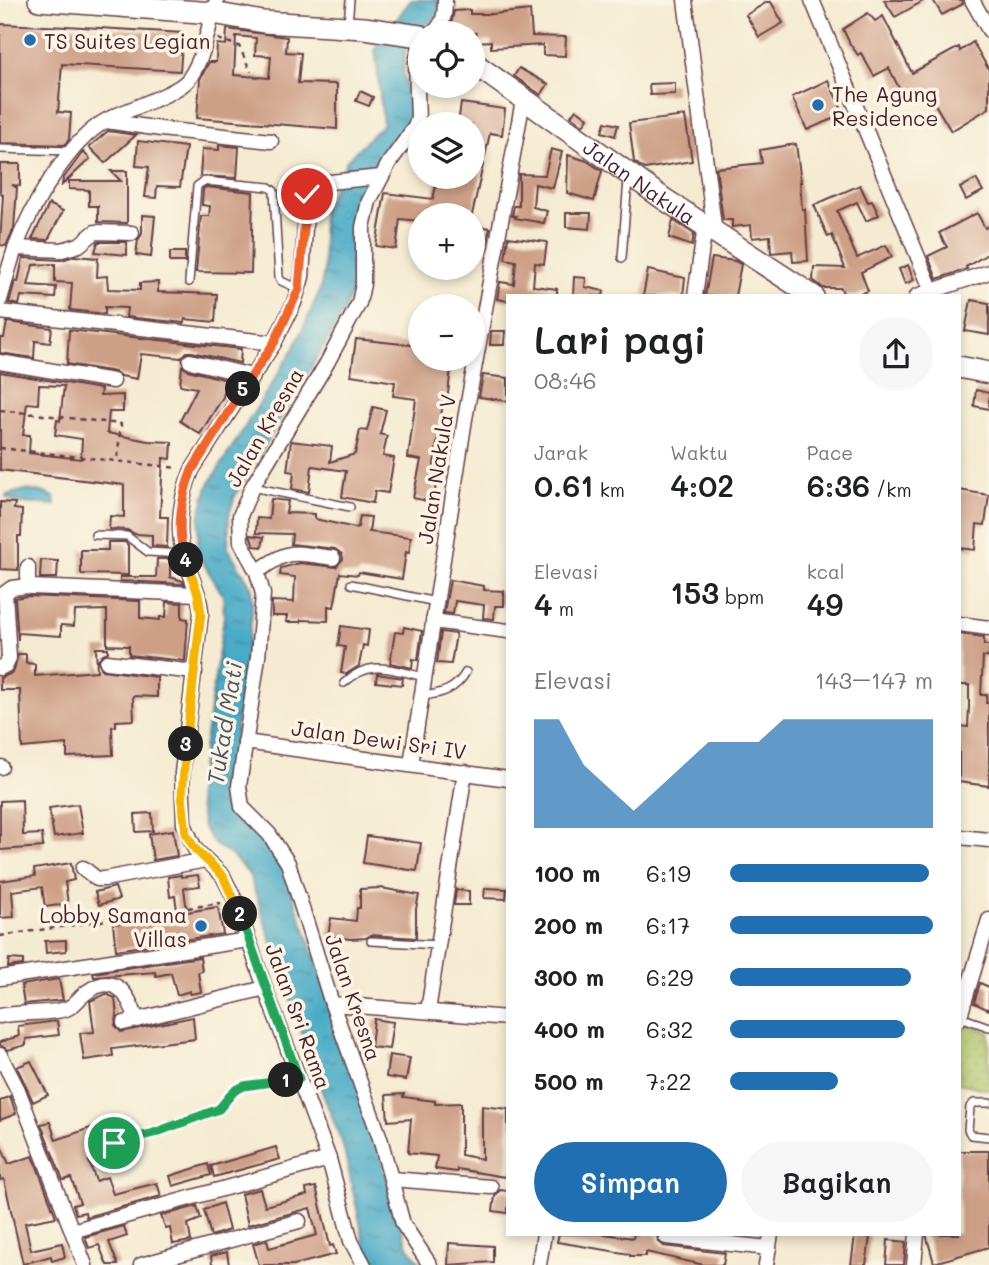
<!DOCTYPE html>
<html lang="id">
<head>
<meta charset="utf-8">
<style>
	:root { --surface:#fff; --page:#f6f6f6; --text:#202124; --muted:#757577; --accent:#1f6fb2 }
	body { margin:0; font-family:Mali,sans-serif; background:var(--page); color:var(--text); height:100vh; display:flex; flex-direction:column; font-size:26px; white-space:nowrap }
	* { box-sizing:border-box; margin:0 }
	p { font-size:23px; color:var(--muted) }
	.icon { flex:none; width:38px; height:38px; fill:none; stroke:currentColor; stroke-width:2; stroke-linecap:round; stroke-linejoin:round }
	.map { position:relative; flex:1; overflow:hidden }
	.side { position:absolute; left:506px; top:294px; width:455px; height:942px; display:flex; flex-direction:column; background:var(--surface); border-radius:0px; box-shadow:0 4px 10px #0003 }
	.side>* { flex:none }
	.tools { position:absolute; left:408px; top:21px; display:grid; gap:14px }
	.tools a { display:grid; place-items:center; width:77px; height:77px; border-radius:50%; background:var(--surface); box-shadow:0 4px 10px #0003; font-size:35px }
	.pin { position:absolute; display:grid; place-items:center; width:60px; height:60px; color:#fff; margin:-30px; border:4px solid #fff; border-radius:50%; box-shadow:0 2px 7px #0007 }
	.km { position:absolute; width:35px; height:35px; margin:-18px; border-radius:50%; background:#222; color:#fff; font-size:19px; line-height:35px; text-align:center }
	.round { display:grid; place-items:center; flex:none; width:74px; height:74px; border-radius:37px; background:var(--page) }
	.head { display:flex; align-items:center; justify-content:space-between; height:119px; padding:0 28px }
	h1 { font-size:38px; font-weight:600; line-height:52px }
	.stats { display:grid; grid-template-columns:repeat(3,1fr); gap:10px; height:119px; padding:7px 28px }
	.stats div { display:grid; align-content:center }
	.stats b { font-size:30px; font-weight:600 }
	.stats small { font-size:19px; font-weight:400 }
	.stats p { font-size:19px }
	.chart { height:196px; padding:14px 28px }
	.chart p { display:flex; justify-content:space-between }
	.chart svg { width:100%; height:126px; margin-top:7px; fill:var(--accent); opacity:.7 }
	.action { display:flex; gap:14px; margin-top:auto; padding:14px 28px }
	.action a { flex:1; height:80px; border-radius:42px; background:var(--accent); color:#fff; font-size:28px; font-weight:600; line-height:80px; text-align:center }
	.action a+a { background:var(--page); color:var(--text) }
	ul { padding:0 28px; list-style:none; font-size:23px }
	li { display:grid; grid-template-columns:112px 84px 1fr; align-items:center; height:52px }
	li i { height:18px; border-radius:9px; background:var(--accent) }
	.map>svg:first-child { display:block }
</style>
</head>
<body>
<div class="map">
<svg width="989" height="1265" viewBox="0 0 989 1265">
	<defs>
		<pattern id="grass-dots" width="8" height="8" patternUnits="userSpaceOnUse" patternTransform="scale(1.75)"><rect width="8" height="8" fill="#acc267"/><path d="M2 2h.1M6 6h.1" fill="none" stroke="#96a65a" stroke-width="1.8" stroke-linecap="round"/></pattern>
		<pattern id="water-ripples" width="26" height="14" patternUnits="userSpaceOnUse" patternTransform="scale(1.75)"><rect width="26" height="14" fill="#48abc7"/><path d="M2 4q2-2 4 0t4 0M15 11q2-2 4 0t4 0" fill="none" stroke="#3e8ba2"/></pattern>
	</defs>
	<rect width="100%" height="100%" fill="#fcf5e5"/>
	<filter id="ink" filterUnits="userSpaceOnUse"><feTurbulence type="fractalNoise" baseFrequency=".0143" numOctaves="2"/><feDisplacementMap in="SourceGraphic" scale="14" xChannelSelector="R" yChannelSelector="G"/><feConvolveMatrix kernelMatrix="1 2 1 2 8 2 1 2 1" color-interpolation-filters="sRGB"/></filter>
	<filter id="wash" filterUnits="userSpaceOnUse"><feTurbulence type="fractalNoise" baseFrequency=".00686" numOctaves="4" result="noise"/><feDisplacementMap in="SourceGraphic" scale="28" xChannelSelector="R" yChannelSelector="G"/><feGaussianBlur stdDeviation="1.57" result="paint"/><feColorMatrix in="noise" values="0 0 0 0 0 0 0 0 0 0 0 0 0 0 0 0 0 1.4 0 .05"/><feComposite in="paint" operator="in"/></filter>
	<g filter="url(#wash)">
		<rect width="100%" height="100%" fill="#f5ebd2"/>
		<polygon fill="url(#grass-dots)" stroke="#7b7049" stroke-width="2" points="965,1023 989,1032 989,1090 959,1083 959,1041"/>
		<g fill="url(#water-ripples)" stroke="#496579" stroke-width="2">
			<polygon points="411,0 441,0 437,16 405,47 403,74 411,104 410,122 401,138 378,166 354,228 352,291 341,317 235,496 229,515 228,548 252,588 252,614 236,730 232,790 240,817 262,835 278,853 374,1125 396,1215 409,1248 422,1265 378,1265 366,1250 343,1145 316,1076 249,874 232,856 214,844 203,827 197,795 224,617 223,595 197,553 200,514 208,486 296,345 320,290 324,271 322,212 347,160 383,124 375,48"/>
			<polygon points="25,490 42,492 54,497 55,505 20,503 6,498 6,495"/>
		</g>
		<g id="blocks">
			<g fill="#cd9f86" fill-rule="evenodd">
				<polygon points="884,0 925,0 895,17"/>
				<polygon points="933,0 962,0 963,4 942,15"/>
				<polygon points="767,2 771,2 783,23 759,37 746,15"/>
				<polygon points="470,10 470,14 493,14 530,10 532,36 566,37 565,56 543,55 543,45 491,48 491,41 476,42 476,33 449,33 454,11"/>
				<polygon points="868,13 875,21 883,16 912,73 959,47 960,51 973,42 989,70 989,108 951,131 926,89 905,100 889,68 874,76 861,53 858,55 850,44 843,29"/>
				<polygon points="0,24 66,27 66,26 183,33 180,71 62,64 58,112 71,113 69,139 65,145 0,143"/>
				<path d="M227 29 287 37 286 52 301 53 298 83 337 84V129L197 118 200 79 209 62H216L217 44 226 45ZM236 36 256 38 255 55 271 56 269 78 234 75Z"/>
				<polygon points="519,68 548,84 541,95 514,76"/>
				<polygon points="828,80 844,114 807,130 792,97"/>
				<polygon points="675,83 675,94 650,95 649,84"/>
				<polygon points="360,91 373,97 369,106 356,101"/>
				<polygon points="461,103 505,109 502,135 490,133 472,215 420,215 420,221 400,219 396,249 376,246 385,193 433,199 438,177 472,177 472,124 458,124"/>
				<polygon points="576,109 588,118 583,125 571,116"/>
				<polygon points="685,116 692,161 645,169 634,162 629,123"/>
				<polygon points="605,122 618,125 615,136 602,132"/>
				<polygon points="108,131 136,135 105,163 89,147"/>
				<polygon points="138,141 186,147 180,187 157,186 156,198 145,197 149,167 136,166"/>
				<polygon points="796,144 801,182 800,182 802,209 805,209 808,261 793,262 792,251 771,253 770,236 752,238 751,225 732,227 732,220 723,220 716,168 762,163 760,150"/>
				<polygon points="219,145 239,147 237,178 200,176 202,149 219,150"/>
				<polygon points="551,149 562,152 553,188 535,184 533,207 547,211 544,223 515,218 516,216 512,216 514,206 519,206 519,174 545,175"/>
				<polygon points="83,152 90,159 62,185 63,179"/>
				<polygon points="568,155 587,161 602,171 594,201 567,193"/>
				<polygon points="0,164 20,164 20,186 12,185 17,188 14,228 6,246 0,245 3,194 0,194"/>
				<polygon points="111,171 127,171 127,223 98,222 98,206 89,206 89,190 69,189 69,181 121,181"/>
				<polygon points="976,179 983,191 966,200 960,188"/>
				<polygon points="860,185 868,202 872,201 879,215 866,221 857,202 837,211 857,258 886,245 892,257 861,272 868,291 855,296 844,296 841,288 823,288 813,280 814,267 845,268 832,235 828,237 814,205"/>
				<polygon points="206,187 253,192 251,273 196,272 201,216 209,216 210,206 202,205 203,189"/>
				<polygon points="49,204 63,211 48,240 32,239"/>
				<polygon points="566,213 591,213 590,229 566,227"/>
				<polygon points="977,213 985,228 989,226 989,253 966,267 967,269 937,279 928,256 947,247 939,233"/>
				<polygon points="142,215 155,216 151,257 136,255 138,240 142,234"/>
				<polygon points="673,220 694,234 692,246 669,238"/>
				<polygon points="472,225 490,228 487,242 472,239"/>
				<polygon points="508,237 547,242 544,264 535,263 533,286 557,289 557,296 508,296 508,301 497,299 500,282 514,284 516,261 505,259"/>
				<polygon points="98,242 127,242 127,255 95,252"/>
				<rect x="170" y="252" width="15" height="10"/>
				<polygon points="74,256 98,258 97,277 107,276 108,289 140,290 140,283 158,282 158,292 217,294 215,322 185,319 184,323 126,317 127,308 105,307 105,314 70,310 72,283 55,282 55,264 33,265 28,285 56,287 55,298 21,296 19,305 9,303 15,281 18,282 23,258 62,260"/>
				<polygon points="712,258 735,261 741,264 735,296 705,296"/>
				<polygon points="908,265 914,280 905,284 899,269"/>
				<polygon points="648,270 685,278 683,296 643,296"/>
				<polygon points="574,277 586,278 585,287 604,291 603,296 573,296"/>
				<polygon points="971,300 989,303 989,335 965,331"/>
				<polygon points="7,322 52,328 50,343 35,341 34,358 0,353 0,338 4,338"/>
				<polygon points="69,330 241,349 240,363 192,352 187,352 181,358 141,354 137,379 121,376 115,372 67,364"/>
				<polygon points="491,331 505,331 504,345 490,345"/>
				<polygon points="356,339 420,346 420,359 452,359 447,402 443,402 434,465 439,466 433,502 413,498 421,460 408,458 416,399 393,396 395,382 351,375"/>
				<polygon points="182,366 188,370 227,380 223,397 200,434 180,421 197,388 180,385"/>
				<path d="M0 372 101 389 100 396 123 395V412H109L107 433 148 441 172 442 171 459 163 458 160 517H168L167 547 152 546V535L135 534 127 530 109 529 110 516 124 517V485L0 470ZM39 385 64 386 60 421 57 420 55 435 82 439 81 459 29 453 30 435H23L27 403 38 404Z"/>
				<polygon points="483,375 508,378 508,401 479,397"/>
				<polygon points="976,390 989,393 989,409 974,406"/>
				<polygon points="373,407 386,410 380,434 387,436 383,456 394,458 388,493 375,491 373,503 342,497 346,471 312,466 309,492 292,489 294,472 287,471 291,441 332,446 330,462 355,454 360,430 367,431"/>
				<polygon points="959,490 989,495 985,525 977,524 975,550 959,548"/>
				<polygon points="271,499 288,501 286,513 315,514 315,519 355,528 358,527 360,516 371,517 369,532 411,537 409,553 406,552 402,579 359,572 358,575 340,573 334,607 328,606 328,621 301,620 301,622 286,622 287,616 272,616 272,601 294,602 295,577 280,575 281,568 300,563 336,567 343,559 342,554 335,549 291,544 292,534 256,533 257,518 269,519"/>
				<polygon points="0,502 15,503 14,509 22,510 21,536 18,536 18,570 0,569"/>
				<polygon points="250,535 264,537 262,547 254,546"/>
				<polygon points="108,542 125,542 128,545 128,575 81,574 81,550 108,550"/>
				<polygon points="157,559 170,559 170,577 183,581 184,584 120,581 120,577 156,577"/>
				<polygon points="41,560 58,561 57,578 40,578"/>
				<polygon points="450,580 484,586 484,590 504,591 504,606 495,606 494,619 483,618 484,605 455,601 453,614 444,613"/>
				<polygon points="27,596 140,601 140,618 160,620 160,617 166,617 167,602 182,603 182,618 188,619 185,661 129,655 129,646 107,645 107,610 75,611 74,626 61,625 61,636 18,633 18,640 15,598"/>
				<polygon points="341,626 369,630 367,646 363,645 359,666 346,674 341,673 345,647 338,646"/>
				<polygon points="404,627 422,631 418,660 413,659 412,668 390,663 395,632 403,633"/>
				<polygon points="441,632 456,634 451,664 437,663"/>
				<polygon points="959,634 984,637 984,645 989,645 989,657 983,657 981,695 987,695 986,703 989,703 989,786 959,782 959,726 968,727 969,707 969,685 959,685"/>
				<polygon points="96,648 108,648 108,652 103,654 98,660 102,670 157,677 157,697 133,696 134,720 116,721 116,726 112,727 113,755 67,757 67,744 22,748 20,690 0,690 0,678 10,674 14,670 18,654 26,654 26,663 35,664 35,676 97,671"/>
				<polygon points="377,674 403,678 402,685 376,682"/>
				<polygon points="22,800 23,835 42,834 43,847 0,850 0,801"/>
				<polygon points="78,804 83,833 54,837 49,808"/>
				<polygon points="152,813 153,831 136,832 135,814"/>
				<polygon points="173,830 177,856 153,860 149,834"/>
				<polygon points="367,836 421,843 417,871 363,863"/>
				<polygon points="71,863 74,880 65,882 68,904 45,907 42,887 12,891 14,917 0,918 0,881 35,876 34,869"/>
				<polygon points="181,875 181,877 198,875 200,886 184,888 187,912 218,907 223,934 116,950 113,924 178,916 175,896 170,897 168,877"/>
				<polygon points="115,887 119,899 99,905 95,892"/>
				<polygon points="381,888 419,895 416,909 416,938 371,935 366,938 350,939 328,936 331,918 356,921 357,908 360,908 360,889"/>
				<polygon points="485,888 507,889 506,899 484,898"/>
				<polygon points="456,890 469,891 469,905 454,905"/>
				<polygon points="66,940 66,951 46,953 45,941"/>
				<polygon points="200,957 202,971 198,972 201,992 190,994 190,991 177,995 171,973 156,976 155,972 94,977 93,973"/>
				<polygon points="9,959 23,960 23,965 8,967"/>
				<polygon points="59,979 63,1000 24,1004 21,985"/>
				<polygon points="980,983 989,987 989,1010 974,1003"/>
				<polygon points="106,994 115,998 117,1017 115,1025 121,1032 193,1017 195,1039 112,1049 113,1056 84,1060 80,1033 94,1032 90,1001"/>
				<polygon points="374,1019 393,1022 389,1049 371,1047"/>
				<polygon points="57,1021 59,1035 26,1039 26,1045 8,1050 0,1045 0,1042 19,1036 18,1026"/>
				<polygon points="389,1055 410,1058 406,1080 386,1077"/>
				<polygon points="31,1061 48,1095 33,1102 17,1067"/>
				<polygon points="404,1094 403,1097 435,1101 435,1104 461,1103 461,1155 482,1159 482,1106 508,1109 508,1160 505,1177 457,1169 457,1172 435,1169 437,1156 408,1153 411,1119 388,1121 386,1095"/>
				<polygon points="10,1096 16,1114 0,1120 0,1101"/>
				<polygon points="50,1122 56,1140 99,1125 101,1129 103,1128 111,1153 89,1161 96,1181 107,1177 113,1194 157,1183 161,1196 86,1217 85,1212 76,1214 73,1205 80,1203 71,1178 63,1180 41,1124"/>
				<polygon points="0,1144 9,1164 33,1156 56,1217 25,1223 31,1250 62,1243 65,1257 52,1261 51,1256 23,1264 4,1179 0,1180"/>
				<polygon points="276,1147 280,1159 214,1177 211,1166"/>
				<polygon points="959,1151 989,1151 989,1247 934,1263 926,1234 959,1234"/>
				<polygon points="208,1164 211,1175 173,1186 170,1176"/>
				<polygon points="316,1187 330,1246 333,1245 336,1254 294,1265 259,1265 253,1244 267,1240 269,1248 317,1235 310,1208 248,1225 241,1194 260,1189 265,1206 307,1195 306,1189"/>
				<polygon points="500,1190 508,1191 508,1213 493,1211 495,1196"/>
				<polygon points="222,1203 229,1230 211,1236 204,1210"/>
				<polygon points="197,1206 201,1219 188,1224 191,1241 173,1244 170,1228 166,1229 161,1216"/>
				<polygon points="124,1226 127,1236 109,1242 118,1265 107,1265 99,1245 89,1248 85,1237"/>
				<polygon points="559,1234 604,1234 633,1238 634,1234 657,1234 658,1241 664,1246 725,1253 723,1265 704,1265 646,1252 646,1256 630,1256 630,1254 557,1242"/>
				<polygon points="855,1235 870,1237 866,1265 851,1265"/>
				<polygon points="888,1240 906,1242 904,1265 886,1265"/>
				<polygon points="449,1243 493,1246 493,1262 448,1265"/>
				<polygon points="227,1252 229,1265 212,1265 211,1256"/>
			</g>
		</g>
	</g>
	<g filter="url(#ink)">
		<use href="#blocks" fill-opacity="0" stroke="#643e44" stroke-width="2"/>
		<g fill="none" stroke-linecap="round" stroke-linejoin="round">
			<g stroke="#643e44" stroke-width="10">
				<g id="lane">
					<polyline points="348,24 350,0"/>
					<polyline points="0,149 72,151"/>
					<polyline points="622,258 628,179"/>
					<polyline points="189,282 197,186 204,181 269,187 274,191 279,277 281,281 299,289"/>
					<polyline points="252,487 350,507"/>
					<polyline points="95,535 127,536 148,552 183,554"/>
					<polyline points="351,584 436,602"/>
					<path d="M344 683C371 658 392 670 424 677"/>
					<path d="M422 696C441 694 456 690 466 672"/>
					<polyline points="371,941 438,945"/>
					<polyline points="960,1017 989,1027"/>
					<polyline points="989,1103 974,1103 970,1107 968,1130 971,1135 989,1137"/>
					<polyline points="114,1143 154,1133 219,1109 234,1091 244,1086 275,1080 298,1079"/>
				</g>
			</g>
			<g stroke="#643e44" stroke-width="17">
				<g id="street">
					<polyline points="685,0 715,234"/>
					<polyline points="812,0 932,291"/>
					<polyline points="972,0 989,30"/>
					<path d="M433 33C444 24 445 14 445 0"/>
					<polyline points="420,47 416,62 418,119 415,127 389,163 369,201 363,227 363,284 359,303 327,363 252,487 240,516 241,542 257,572 263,594 258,657 239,786 242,807 269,834 288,863 332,1004 380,1138 403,1224 430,1265"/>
					<polyline points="106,121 161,129 271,141"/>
					<polyline points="15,248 62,250 79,245 95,232 132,233"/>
					<polyline points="695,296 705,226"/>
					<polyline points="917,296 989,272"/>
					<path d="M0 300C5 283 9 266 15 249 30 209 68 141 107 120 127 109 175 95 188 80 206 56 207 27 217 0"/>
					<polyline points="0,312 274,343"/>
					<polyline points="190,361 252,376"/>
					<polyline points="0,362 113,381"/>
					<polyline points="28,567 28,586 31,587 198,594"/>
					<path d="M257 572C291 547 293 553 333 558"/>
					<polyline points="433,621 508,631"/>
					<polyline points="959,624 989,628"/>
					<polyline points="107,662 195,672"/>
					<polyline points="0,668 6,665 9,658 5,593 12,588 28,586"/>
					<polyline points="245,742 508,779"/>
					<polyline points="411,764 465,419 523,100"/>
					<polyline points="0,767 1,767"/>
					<polyline points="959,837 989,840"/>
					<polyline points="83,868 97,879 104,879 206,860"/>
					<polyline points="0,978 248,940"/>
					<polyline points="332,1004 508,1018"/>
					<polyline points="428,1011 465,772"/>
					<path d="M0 1016C21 1011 47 1015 66 1009 75 1006 79 997 87 992 116 971 129 996 137 1020"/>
					<polyline points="959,1019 989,920"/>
					<polyline points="124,1023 265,988"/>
					<polyline points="0,1055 18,1090 85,1265"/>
					<polyline points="392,1179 491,1187"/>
					<polyline points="72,1231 329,1159"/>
					<polyline points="666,1237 769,1248"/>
					<polyline points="141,1265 299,1221"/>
					<path d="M364 1265 351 1241 329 1159 265 988 235 900 223 876 195 849 184 824 182 773 201 613C200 593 190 575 184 556 176 528 181 496 192 470L274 343 294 303 302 277 307 194 312 187 319 183 381 177"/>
					<polyline points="539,1265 544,1234"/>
					<polyline points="766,1265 771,1234"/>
					<polyline points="914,1265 917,1234"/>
				</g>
			</g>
			<g stroke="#643e44" stroke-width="24">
				<g id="secondary">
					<polyline points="39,0 213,13 263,22 364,28 420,36"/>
					<path id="s1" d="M472 62 664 199 813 296"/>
					<polyline points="959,367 989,373"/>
				</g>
			</g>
			<g stroke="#643e44" stroke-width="2.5" stroke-dasharray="5 5" stroke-linecap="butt">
				<polyline points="218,39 239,46 251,72"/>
				<polyline points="0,410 121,424 117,461"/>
				<polyline points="0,448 178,468"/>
				<polyline points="0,936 221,903"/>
			</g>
			<use href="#lane" stroke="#fff" stroke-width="7"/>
			<use href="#street" stroke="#fff" stroke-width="14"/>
			<use href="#secondary" stroke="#fff" stroke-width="21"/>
		</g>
	</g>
	<g fill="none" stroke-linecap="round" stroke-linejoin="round" filter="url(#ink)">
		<g stroke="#fff" stroke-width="14">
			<polyline id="split-1" points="114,1143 154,1133 219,1109 234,1091 244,1086 286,1080"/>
		</g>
		<g stroke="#fff" stroke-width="14">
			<polyline id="split-2" points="240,914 299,1079 286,1080"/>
		</g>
		<g stroke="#fff" stroke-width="14">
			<polyline id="split-3" points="186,744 182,795 186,834 195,849 223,876 240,914"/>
		</g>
		<g stroke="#fff" stroke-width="14">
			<polyline id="split-4" points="186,560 198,594 201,613 186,744"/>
		</g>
		<g stroke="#fff" stroke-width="14">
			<path id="split-5" d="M186 560C175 532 181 497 192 470L243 389"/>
		</g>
		<g stroke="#fff" stroke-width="14">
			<polyline id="split-6" points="243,389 274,343 299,289 307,194"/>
		</g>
		<use href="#split-1" stroke="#22a559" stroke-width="9"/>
		<use href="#split-2" stroke="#22a559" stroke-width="9"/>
		<use href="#split-3" stroke="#f5b400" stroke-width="9"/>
		<use href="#split-4" stroke="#f5b400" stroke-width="9"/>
		<use href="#split-5" stroke="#f0652b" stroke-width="9"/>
		<use href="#split-6" stroke="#f0652b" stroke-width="9"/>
	</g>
	<g fill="#1f6fb2" stroke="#fcf5e5" stroke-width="2.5">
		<circle cx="30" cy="40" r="7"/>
		<circle cx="818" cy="105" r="7"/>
		<circle cx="201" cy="926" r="7"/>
	</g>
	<g text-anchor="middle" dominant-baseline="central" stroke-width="7" stroke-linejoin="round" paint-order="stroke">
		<g font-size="21" fill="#4a1f2b" stroke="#fcf5e5" text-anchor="start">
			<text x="44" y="40">TS Suites Legian</text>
			<text x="832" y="93">The Agung<tspan x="832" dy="24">Residence</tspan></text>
			<text x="187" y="914" text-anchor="end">Lobby Samana<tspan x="187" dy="24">Villas</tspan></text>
		</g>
		<g font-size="21" fill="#4a1f2b" stroke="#fcf5e5">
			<text stroke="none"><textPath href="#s1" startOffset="206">Jalan Nakula</textPath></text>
			<text transform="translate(264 427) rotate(-60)">Jalan Kresna</text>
			<text transform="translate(436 469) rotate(-81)">Jalan Nakula V</text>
			<text transform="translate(379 739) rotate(8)">Jalan Dewi Sri IV</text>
			<text transform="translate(354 997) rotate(71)">Jalan Kresna</text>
			<text transform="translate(299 1016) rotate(70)">Jalan Sri Rama</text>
		</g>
		<g font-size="23" font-style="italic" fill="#495769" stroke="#fcf5e5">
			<text transform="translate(224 723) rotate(-81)">Tukad Mati</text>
		</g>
	</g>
</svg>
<div class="tools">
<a><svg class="icon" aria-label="locate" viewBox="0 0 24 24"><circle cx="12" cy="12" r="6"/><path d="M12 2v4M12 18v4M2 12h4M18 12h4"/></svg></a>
<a><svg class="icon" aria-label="layers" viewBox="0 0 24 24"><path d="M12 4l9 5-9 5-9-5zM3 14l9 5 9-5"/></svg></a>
<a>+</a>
<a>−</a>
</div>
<div class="pin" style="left:114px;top:1143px;background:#1e9e55"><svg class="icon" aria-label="arrive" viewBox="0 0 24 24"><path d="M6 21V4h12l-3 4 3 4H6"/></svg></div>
<div class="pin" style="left:307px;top:194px;background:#d93025"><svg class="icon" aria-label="check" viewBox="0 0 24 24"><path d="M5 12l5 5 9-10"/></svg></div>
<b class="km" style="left:286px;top:1080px">1</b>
<b class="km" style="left:240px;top:914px">2</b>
<b class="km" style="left:186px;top:744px">3</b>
<b class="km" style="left:186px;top:560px">4</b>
<b class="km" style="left:243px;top:389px">5</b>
<section class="side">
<div class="head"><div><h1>Lari pagi</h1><p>08:46</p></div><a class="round"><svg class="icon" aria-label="share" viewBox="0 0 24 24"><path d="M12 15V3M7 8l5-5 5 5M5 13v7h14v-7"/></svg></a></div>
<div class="stats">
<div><p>Jarak</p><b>0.61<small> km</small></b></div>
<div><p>Waktu</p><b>4:02</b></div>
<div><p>Pace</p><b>6:36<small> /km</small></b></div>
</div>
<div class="stats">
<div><p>Elevasi</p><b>4<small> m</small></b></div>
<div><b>153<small> bpm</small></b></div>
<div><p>kcal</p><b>49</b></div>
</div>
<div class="chart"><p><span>Elevasi</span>143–147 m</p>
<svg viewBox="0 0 160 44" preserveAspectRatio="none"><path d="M0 44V6L10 6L20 22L30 30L40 38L50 30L60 22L70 14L80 14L90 14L100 6L110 6L120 6L130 6L140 6L150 6L160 6V44z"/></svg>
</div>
<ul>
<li><b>100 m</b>6:19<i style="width:98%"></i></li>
<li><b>200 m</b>6:17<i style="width:100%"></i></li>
<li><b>300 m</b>6:29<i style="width:89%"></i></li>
<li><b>400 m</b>6:32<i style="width:86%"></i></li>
<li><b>500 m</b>7:22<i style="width:53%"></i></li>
</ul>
<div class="action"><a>Simpan</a><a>Bagikan</a></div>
</section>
</div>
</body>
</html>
